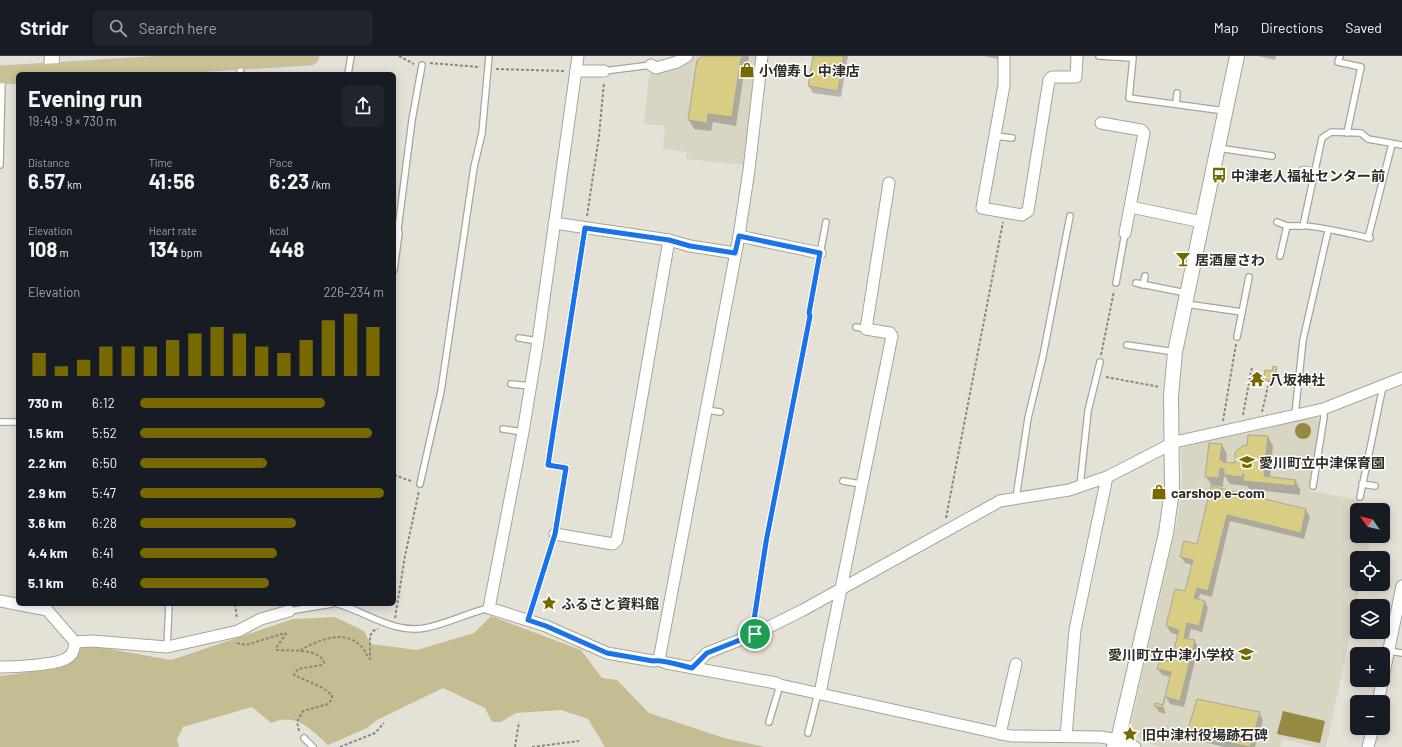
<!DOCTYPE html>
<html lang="en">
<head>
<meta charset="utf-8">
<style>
	:root { --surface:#171b24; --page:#20242c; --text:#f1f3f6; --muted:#9ea1a6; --line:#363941; --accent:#776900 }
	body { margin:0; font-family:Barlow,"Noto Sans JP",sans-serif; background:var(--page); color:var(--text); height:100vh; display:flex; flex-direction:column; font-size:15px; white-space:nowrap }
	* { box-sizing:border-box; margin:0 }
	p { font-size:13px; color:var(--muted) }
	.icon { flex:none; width:22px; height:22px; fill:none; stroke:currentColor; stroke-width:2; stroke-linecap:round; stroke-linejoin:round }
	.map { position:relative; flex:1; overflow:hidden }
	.panel { position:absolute; left:16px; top:16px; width:380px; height:534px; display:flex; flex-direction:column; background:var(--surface); border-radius:6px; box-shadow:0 2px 10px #0003 }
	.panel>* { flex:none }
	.needle { width:26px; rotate:304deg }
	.controls { position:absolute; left:1350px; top:447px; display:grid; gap:8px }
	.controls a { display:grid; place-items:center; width:40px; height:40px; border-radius:6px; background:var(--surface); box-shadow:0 2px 10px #0003; font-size:20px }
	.pin { position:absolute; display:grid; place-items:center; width:34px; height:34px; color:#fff; margin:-17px; border:2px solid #fff; border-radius:50%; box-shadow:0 1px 4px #0007 }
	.round { display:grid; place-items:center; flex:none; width:42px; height:42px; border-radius:6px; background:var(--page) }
	.headline { display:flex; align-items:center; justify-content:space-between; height:68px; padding:0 12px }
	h1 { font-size:22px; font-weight:700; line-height:30px }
	.stats { display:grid; grid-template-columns:repeat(3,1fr); gap:6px; height:68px; padding:4px 12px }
	.stats div { display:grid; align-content:center }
	.stats b { font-size:20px; font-weight:700 }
	.stats small { font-size:11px; font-weight:400 }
	.stats p { font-size:11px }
	.chart { height:112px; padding:8px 12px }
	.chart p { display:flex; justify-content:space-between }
	.chart svg { width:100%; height:72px; margin-top:4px; stroke:var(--accent); stroke-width:6 }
	ul { padding:0 12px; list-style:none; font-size:13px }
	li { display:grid; grid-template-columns:64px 48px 1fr; align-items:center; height:30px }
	li i { height:10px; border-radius:5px; background:var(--accent) }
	header { display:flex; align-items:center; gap:24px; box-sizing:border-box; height:56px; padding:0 20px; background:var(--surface); border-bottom:1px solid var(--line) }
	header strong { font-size:19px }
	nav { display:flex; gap:22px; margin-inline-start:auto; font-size:14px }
	.search { width:280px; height:36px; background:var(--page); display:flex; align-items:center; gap:10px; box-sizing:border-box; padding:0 14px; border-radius:6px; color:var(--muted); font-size:15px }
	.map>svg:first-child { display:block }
</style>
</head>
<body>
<header>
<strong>Stridr</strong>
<div class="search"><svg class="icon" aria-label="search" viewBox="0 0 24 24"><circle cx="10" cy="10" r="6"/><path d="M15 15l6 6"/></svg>Search here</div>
<nav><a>Map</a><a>Directions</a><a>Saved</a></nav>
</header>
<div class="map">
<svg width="1402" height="691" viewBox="0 0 1402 691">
	<rect width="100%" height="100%" fill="#e4e2d7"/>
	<g fill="#d8d5c3">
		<polygon points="696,0 759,0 746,109 686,103 687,96 663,93 665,70 644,68 649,18 679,10"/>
		<polygon points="1315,361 1320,365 1309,435 1359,444 1352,474 1357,475 1357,480 1371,480 1366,502 1357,502 1357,528 1361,528 1326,691 1316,691 1283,683 1280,691 1160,691 1140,684 1131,667 1178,462 1182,420 1181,392 1241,376"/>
	</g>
	<path fill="#c5bd91" d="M491 560 581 594 602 622 617 624 649 657 724 682 765 691H605L588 663 561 654 516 657 501 666H492L485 652 443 632 377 664 367 672 328 689C310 673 297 656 271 667L252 651 183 671 177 684 179 691H0V620L53 613 75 587 171 604 293 563 335 561 364 575 371 588 417 594 474 577Z"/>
	<g fill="#968a42">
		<circle cx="1303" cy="375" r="8"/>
		<polygon points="1283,655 1325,665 1320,687 1277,678"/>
	</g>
	<g fill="#0003">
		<polygon points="704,0 749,0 747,11 745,11 736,70 713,66 711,75 694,73 689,64"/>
		<polygon points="814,0 848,0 841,41 813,37 809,30"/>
		<polygon points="984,0 999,0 998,3"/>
		<polygon points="1258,0 1276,0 1275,4"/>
		<polygon points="1276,312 1275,328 1265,325 1264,324"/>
		<polygon points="1268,381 1273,390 1270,421 1295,424 1300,433 1300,439 1249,433 1247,430 1230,428 1224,419 1223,431 1211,429 1206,420 1222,389 1227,398 1226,408 1236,408 1247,391"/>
		<polygon points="1212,432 1306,454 1310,461 1304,483 1230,465 1212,541 1200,538 1198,544 1205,546 1208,552 1202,576 1191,573 1188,584 1195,585 1198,592 1184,651 1170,648 1166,641 1171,621 1162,619 1158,613 1172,607 1179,579 1171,577 1167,570 1186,536 1193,509 1185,507 1181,501 1198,489"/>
		<polygon points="1155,650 1163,650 1166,658 1159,656"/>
		<polygon points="1259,657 1263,664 1255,691 1224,691 1192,683 1188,676"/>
	</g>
	<g fill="#d9cc83" stroke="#a8a79c">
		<polygon points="703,0 743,0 743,3 741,2 732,61 708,58 707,67 688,64 697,4"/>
		<polygon points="813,0 844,0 838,35 808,30"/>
		<polygon points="1273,310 1277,311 1274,326 1263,324 1265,314 1272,315"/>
		<polygon points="1248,379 1268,380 1264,420 1296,424 1295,430 1243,425 1244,417 1242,421 1224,419 1224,413 1220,412 1219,422 1205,421 1209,387 1222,388 1220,404 1223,404 1223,406 1235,407 1235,396 1244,389 1247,390"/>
		<polygon points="1211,430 1306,453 1301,477 1227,459 1208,535 1197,532 1194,542 1205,545 1199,570 1187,567 1184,582 1195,584 1180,645 1165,641 1162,652 1154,650 1155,647 1163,649 1171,616 1157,613 1160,603 1171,606 1179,574 1166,570 1175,533 1185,535 1193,504 1180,501 1184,485 1197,488"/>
		<polygon points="1197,643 1260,656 1250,691 1187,677"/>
	</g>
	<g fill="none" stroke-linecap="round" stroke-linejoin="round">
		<g stroke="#a6a59a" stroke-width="8">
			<g id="service">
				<polyline points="1099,0 1133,2 1129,42 1225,55"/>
				<polyline points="1340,0 1338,6 1361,11 1347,77"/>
				<polyline points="604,15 651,9"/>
				<polyline points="240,18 241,6"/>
				<polyline points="348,18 351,0"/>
				<polyline points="1176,48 1177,37"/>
				<polyline points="995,80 1012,82"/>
				<polyline points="1218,92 1272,100"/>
				<polyline points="0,109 2,21"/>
				<polyline points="1277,166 1287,170"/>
				<polyline points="1368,182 1392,88"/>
				<path d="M1370 182C1360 180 1307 168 1303 170L1322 82 1331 76 1361 77 1368 83 1402 89"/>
				<polyline points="1280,200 1287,170 1303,170"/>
				<polyline points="394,214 399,177 398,173 412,64 422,9"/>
				<polyline points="1116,227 1125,177"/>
				<polyline points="1136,227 1186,237"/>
				<polyline points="1143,229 1145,220"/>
				<polyline points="1186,248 1242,256 1237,281"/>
				<polyline points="1242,256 1249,221"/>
				<polyline points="856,271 866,273"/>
				<polyline points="519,282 538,285"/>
				<polyline points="1127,289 1175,296"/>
				<polyline points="511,328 531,330"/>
				<polyline points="706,354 720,356"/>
				<polyline points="1295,358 1303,284 1328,175"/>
				<polyline points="0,366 18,366"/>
				<polyline points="503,373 523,376"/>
				<polyline points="843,425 861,428"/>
				<polyline points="420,428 441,335 474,111 482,77 489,0"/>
				<polyline points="1362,428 1375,430"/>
				<polyline points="1080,430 1088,355 1100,306"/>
				<polyline points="1313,430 1324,361 1323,353"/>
				<polyline points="1360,441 1383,330"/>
				<polyline points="1016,442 1028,362 1043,300 1070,160"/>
				<polyline points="288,548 289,555 332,548"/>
				<path d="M338 548C366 556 394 578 425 572 447 568 467 557 489 552"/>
				<polyline points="528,564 555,478 566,412 548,409 585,172"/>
				<polyline points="755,578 754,563 766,486 810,260 809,257 826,166"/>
				<polyline points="167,591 169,548"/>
				<polyline points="1389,595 1402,597"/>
				<polyline points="769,666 780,629"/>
				<polyline points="808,677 818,637"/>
				<polyline points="304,682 313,691"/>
			</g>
		</g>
		<g stroke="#a6a59a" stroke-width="13">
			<g id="minor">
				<polyline points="578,0 538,285 523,376 489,552 546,570 607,597 653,605 659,604"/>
				<polyline points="762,0 749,114 739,180 659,604 666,607 776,627 780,629 1011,680 1101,681 1118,684 1135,691"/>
				<polyline points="1004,0 1004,29 982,152 1022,159 1028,155 1049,24 1052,21 1076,21 1077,0"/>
				<polyline points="651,9 656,12 677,6 687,0"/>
				<polyline points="576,15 604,15"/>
				<polyline points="1101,67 1141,74 1144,77 1125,177"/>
				<polyline points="1304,116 1314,118"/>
				<polyline points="1131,151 1202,166"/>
				<polyline points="554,167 669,184 690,190 735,197"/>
				<polyline points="739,180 820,197"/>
				<polyline points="555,478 613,488 617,484 669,184"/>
				<polyline points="0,545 47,554 75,586 92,585 167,591 238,575 261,563 289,555"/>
				<path d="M0 611C14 611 57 609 67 602 74 598 74 592 75 586"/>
				<polyline points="693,611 707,597 755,578 803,554 1000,445 1069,434 1107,421 1175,386 1323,353 1402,322"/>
				<polyline points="820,637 892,280 890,277 866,273 889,127"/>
				<polyline points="1378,646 1402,530"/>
				<polyline points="1000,678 1016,608"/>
				<polyline points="1066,680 1075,574 1107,421"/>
				<polyline points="1368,691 1373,672"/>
			</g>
		</g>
		<g stroke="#a6a59a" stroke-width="16">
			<g id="tertiary">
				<polyline points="51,15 52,0"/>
				<polyline points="1114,691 1118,684 1166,477 1172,434 1171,340 1175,296 1237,0"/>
			</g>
		</g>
		<g stroke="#c0c0bf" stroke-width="19">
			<polyline id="primary" points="0,19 310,0"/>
		</g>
		<g stroke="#898780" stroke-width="2" stroke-dasharray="3 2" stroke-linecap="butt">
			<polyline points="399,0 414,8"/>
			<polyline points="430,7 479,11"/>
			<polyline points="496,13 565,15"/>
			<polyline points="587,160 599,80 604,26"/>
			<polyline points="1101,299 1114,235"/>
			<polyline points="1106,321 1160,331"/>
			<polyline points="1262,356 1268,330"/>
			<polyline points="1243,359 1252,311"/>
			<polyline points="1223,365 1236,288"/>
			<polyline points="394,419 411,425"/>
			<polyline points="946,462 1003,166"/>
			<polyline points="235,548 237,563"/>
			<polyline points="395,562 405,500 419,435"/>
			<path d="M237 587 246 589 285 577 286 578 276 592 277 594C289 595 321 592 324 607L321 609 298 613 294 619 323 632 332 639V643L328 648 303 655 297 666 299 675"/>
			<path d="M301 595 302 593C320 584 344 573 361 590 365 594 366 599 370 603V580L373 575 378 573"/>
			<polyline points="340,691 375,677 384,667"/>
			<polyline points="515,691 519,666"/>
			<polyline points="532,691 579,685"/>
		</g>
		<use href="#service" stroke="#fff" stroke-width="5.5"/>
		<use href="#minor" stroke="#fff" stroke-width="11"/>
		<use href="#tertiary" stroke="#fff" stroke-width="14"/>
		<use href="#primary" stroke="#cac293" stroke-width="17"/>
	</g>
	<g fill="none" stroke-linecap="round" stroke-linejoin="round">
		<g stroke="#fff" stroke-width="8">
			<path id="route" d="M585 172 669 184 690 190 735 197 739 180 820 197 809 257 810 260 766 486 754 564 755 578 707 597 692 612C683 610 661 603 653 605L607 597 546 570 528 564 555 478 566 412 548 409Z"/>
		</g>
		<use href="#route" stroke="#1a73e8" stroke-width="5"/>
	</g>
	<defs>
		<g id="shop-bare" transform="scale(1.2)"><path d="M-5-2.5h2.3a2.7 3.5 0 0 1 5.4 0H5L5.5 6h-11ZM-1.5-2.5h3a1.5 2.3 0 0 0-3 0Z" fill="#776900" stroke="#fff" stroke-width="2.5" paint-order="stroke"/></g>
		<g id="bus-bare" transform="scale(1.2)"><path d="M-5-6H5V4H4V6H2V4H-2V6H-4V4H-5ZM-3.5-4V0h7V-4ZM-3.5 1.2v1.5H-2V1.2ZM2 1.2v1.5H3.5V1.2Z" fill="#776900" stroke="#fff" stroke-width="2.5" paint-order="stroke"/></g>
		<g id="bar-bare" transform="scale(1.2)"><path d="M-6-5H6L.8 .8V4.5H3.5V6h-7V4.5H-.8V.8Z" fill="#776900" stroke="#fff" stroke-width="2.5" paint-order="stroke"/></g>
		<g id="temple-bare" transform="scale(1.2)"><path d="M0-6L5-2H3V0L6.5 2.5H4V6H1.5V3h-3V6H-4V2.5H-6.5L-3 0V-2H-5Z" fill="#776900" stroke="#fff" stroke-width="2.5" paint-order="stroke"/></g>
		<g id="school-bare" transform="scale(1.2)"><path d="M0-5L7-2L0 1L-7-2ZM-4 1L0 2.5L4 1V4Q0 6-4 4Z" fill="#776900" stroke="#fff" stroke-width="2.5" paint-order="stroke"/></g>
		<g id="sight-bare" transform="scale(1.2)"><path d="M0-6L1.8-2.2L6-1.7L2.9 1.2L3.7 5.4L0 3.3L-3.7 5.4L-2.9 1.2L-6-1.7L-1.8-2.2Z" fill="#776900" stroke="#fff" stroke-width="2.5" paint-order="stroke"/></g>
	</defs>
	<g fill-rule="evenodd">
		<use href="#shop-bare" x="747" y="14"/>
		<use href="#bus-bare" x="1219" y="119"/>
		<use href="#bar-bare" x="1183" y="203"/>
		<use href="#temple-bare" x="1257" y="323"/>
		<use href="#school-bare" x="1247" y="406"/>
		<use href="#shop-bare" x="1159" y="436"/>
		<use href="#sight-bare" x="549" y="547"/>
		<use href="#school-bare" x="1246" y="598"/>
		<use href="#sight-bare" x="1130" y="678"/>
	</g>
	<g text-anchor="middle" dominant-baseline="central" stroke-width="3" stroke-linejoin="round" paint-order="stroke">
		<g font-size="14" font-weight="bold" fill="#2e2d29" stroke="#fff" text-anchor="start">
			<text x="759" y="14">小僧寿し 中津店</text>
			<text x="1231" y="119">中津老人福祉センター前</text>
			<text x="1195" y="203">居酒屋さわ</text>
			<text x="1269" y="323">八坂神社</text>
			<text x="1259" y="406">愛川町立中津保育園</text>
			<text x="1171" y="436">carshop e-com</text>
			<text x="561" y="547">ふるさと資料館</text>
			<text x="1234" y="598" text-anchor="end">愛川町立中津小学校</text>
			<text x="1142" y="678">旧中津村役場跡石碑</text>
		</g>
	</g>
</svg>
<div class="controls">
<a><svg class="needle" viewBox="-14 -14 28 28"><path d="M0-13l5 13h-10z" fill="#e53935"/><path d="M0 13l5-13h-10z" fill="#9ea1a6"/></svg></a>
<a><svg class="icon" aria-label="locate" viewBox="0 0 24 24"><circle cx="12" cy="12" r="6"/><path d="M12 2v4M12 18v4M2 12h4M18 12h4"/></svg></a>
<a><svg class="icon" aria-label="layers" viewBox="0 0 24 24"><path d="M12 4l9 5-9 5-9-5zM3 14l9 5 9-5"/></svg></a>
<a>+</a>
<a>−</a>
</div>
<div class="pin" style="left:755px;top:578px;background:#1e9e55"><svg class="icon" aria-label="arrive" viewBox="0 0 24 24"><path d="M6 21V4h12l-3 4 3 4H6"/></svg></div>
<section class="panel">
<div class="headline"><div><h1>Evening run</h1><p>19:49 · 9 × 730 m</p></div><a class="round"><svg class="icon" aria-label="share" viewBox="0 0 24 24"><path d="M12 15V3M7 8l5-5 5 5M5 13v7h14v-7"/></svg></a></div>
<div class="stats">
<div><p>Distance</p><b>6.57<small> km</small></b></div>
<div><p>Time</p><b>41:56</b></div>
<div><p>Pace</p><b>6:23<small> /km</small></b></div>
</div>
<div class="stats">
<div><p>Elevation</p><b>108<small> m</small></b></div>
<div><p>Heart rate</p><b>134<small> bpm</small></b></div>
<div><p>kcal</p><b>448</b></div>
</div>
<div class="chart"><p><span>Elevation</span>226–234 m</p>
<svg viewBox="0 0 160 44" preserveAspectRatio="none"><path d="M5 44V30M15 44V38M25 44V34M35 44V26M45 44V26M55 44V26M65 44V22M75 44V18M85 44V14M95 44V18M105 44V26M115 44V30M125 44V22M135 44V10M145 44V6M155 44V14"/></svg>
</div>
<ul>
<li><b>730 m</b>6:12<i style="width:76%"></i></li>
<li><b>1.5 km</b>5:52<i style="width:95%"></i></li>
<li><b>2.2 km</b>6:50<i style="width:52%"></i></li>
<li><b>2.9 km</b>5:47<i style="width:100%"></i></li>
<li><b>3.6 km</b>6:28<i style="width:64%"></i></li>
<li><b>4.4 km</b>6:41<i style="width:56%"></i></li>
<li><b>5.1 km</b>6:48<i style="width:53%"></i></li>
</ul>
</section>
</div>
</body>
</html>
